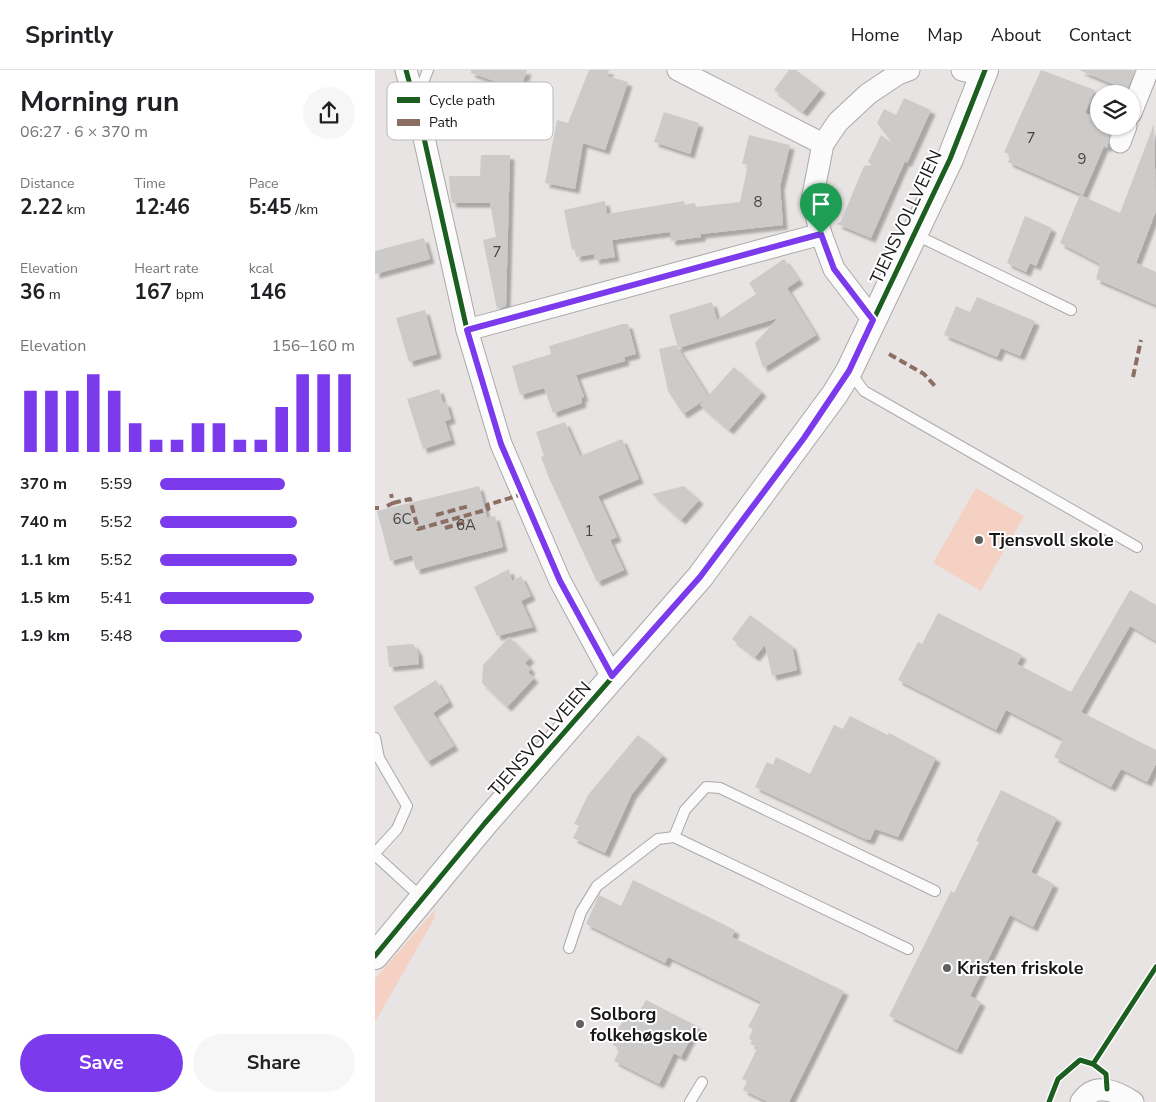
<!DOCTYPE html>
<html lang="en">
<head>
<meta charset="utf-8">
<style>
	:root { --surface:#fff; --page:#f6f6f6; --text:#202124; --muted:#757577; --line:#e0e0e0; --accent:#7c3aed }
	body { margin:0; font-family:"Nunito Sans",sans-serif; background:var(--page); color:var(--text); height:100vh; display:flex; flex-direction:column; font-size:19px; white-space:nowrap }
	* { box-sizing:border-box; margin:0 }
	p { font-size:16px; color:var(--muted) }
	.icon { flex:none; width:28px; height:28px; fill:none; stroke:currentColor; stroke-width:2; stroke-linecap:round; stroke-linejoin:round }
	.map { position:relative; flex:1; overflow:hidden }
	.drawer { display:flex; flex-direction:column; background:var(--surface); width:375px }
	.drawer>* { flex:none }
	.tools { position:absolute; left:715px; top:15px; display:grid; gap:10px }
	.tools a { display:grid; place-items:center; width:50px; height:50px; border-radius:50%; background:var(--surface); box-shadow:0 1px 4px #0004; font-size:25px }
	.pin { position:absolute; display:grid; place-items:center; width:42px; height:42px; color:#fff; margin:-51px -21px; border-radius:50% 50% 50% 0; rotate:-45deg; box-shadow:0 0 5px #0007 }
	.pin .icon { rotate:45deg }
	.round { display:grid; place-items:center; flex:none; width:52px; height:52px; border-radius:26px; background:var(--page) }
	.summary { display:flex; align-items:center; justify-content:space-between; height:85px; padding:0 20px }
	h1 { font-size:28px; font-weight:700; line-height:38px }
	.metrics { display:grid; grid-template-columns:repeat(3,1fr); gap:8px; height:85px; padding:5px 20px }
	.metrics div { display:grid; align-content:center }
	.metrics b { font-size:21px; font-weight:700 }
	.metrics small { font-size:14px; font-weight:400 }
	.metrics p { font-size:14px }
	.chart { height:140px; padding:10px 20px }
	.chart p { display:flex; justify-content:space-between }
	.chart svg { width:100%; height:90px; margin-top:5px; stroke:var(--accent); stroke-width:6 }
	.button { display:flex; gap:10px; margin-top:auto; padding:10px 20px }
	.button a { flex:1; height:58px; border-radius:30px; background:var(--accent); color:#fff; font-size:20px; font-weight:700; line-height:58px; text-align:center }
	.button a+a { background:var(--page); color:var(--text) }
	ul { padding:0 20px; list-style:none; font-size:16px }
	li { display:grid; grid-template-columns:80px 60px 1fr; align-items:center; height:38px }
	li i { height:12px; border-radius:6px; background:var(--accent) }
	header { display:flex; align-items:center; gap:30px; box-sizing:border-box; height:70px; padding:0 25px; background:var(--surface); border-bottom:1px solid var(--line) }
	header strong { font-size:24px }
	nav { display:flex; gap:28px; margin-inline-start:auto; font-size:18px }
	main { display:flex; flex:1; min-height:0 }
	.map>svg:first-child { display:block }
</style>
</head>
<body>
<header>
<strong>Sprintly</strong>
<nav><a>Home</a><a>Map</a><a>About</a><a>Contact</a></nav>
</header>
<main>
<section class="drawer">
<div class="summary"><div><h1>Morning run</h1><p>06:27 · 6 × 370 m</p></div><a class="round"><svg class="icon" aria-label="share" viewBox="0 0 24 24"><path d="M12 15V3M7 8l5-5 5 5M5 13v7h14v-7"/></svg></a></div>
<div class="metrics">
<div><p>Distance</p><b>2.22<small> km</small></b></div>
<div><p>Time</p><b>12:46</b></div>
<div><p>Pace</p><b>5:45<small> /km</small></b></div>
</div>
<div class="metrics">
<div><p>Elevation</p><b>36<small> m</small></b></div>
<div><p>Heart rate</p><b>167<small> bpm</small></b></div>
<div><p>kcal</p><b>146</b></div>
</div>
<div class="chart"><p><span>Elevation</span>156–160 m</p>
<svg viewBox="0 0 160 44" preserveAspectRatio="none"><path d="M5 44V14M15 44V14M25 44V14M35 44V6M45 44V14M55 44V30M65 44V38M75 44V38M85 44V30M95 44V30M105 44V38M115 44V38M125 44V22M135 44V6M145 44V6M155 44V6"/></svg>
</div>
<ul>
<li><b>370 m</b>5:59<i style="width:64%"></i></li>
<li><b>740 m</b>5:52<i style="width:70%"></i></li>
<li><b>1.1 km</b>5:52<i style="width:70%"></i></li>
<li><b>1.5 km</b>5:41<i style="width:79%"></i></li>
<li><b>1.9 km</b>5:48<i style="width:73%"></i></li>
</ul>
<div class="button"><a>Save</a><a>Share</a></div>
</section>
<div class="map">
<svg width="781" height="1032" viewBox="0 0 781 1032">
	<defs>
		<filter id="shadow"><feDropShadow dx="4.5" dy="4.5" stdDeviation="1" flood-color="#0004"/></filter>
	</defs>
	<rect width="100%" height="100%" fill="#e7e4e3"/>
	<g fill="#f4d1c3">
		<polygon points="61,24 60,74 50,34 55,26"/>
		<polygon points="601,418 649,446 606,521 558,493"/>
		<polygon points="60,840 60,847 0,952 0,909"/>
	</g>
	<g fill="#cdcbca" filter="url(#shadow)">
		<polygon points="96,0 152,0 145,20 96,3"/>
		<polygon points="214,0 234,0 232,6 253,12 230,80 208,73 200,119 170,113 182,50 193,53"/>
		<polygon points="414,0 421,0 446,19 428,42 399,20"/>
		<polygon points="666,0 720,20 710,43 724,49 724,56 738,56 732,78 729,76 708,125 633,92 636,85 629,82"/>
		<polygon points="704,0 760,0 752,20"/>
		<polygon points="529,28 556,40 532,93 530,91 496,168 462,154 466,151 489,96 497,95 493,92 506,65 519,75 502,53 509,39 521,45"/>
		<polygon points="289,42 324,53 315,84 279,72"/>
		<polygon points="779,54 781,141 761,193 781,202 781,235 721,209 725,194 685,173 705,125 745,143"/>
		<polygon points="374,65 415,75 405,116 408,155 326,164 326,167 296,171 295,162 278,164 237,170 240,187 220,190 219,184 201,187 200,179 197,180 189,140 230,131 232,144 309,131 310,135 320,133 321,137 365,132 373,95 367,94"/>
		<polygon points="106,85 135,85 131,236 122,239 108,170 121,167 115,133 77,133 75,121 74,106 105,106"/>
		<polygon points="650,146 677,158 661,196 655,193 651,202 632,193"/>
		<polygon points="49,168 55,189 0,204 0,181"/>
		<polygon points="409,189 424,210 412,218 441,265 388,298 380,273 403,248 303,278 294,245 337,232 342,250 381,224 374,213"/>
		<polygon points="602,227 660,251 645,286 626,278 622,287 569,265 581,236 595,242"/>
		<polygon points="50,240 62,284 34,292 21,248"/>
		<polygon points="247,254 253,254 261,284 249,287 250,291 201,305 209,327 206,328 207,333 178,343 169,318 145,325 137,296 176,284 174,276"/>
		<polygon points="301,275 333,326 359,297 387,322 354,360 325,335 331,329 308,344 293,321 284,279"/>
		<polygon points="64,319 68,333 71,332 76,349 70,351 76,370 48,379 32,329"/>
		<polygon points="190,352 205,386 247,369 264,409 223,426 242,467 235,470 249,500 222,512 174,408 166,387 169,386 161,362"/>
		<polygon points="104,416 112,448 120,446 128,477 41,500 37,485 15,491 2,441"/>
		<polygon points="309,416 324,430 306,450 277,424"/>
		<polygon points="134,499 137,511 146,506 156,526 146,531 158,557 122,566 99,517"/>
		<polygon points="755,520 781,535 781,571 755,556 706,642 781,680 781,694 772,712 746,699 736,717 679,687 688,669 631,640 621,660 523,610 543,572 547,574 563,543 647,585 642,594 696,622"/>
		<polygon points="375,545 417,576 422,600 397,606 390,575 380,587 357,569"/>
		<polygon points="134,567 155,588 150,593 156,599 153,602 159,608 132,637 107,613 108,595"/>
		<polygon points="38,574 43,582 44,594 14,597 12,576"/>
		<polygon points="61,610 74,632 58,643 79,676 52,692 18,637"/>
		<polygon points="475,646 513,665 514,663 561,688 523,767 500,759 495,770 490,769 380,717 392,692 398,695 401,687 435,704 459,655 468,659"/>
		<polygon points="263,665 288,685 257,724 230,783 198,768 204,756 199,754 213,725"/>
		<polygon points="626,720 682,748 656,802 679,814 658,857 635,845 595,926 606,932 582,980 514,946 576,821 579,823 604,772 601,771"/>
		<polygon points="258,810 360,860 357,867 469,921 414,1032 393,1032 368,1020 372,1011 367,1009 383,977 375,974 377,971 374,968 378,959 373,957 386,932 293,887 290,893 211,854 224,825 246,836"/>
		<polygon points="271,930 322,956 306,987 299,983 284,1014 239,991 245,979 238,975 244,957 258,938 264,942"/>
	</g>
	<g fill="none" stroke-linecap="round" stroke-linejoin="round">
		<g stroke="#aba9a8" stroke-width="12">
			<g id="service">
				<polyline points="37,21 47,15 53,0"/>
				<polyline points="539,164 696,240"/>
				<polyline points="475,302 489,321 762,477"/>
				<polyline points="0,668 4,688 32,736 22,759 0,783"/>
				<polyline points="299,767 310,740 331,717 345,718 560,821"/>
				<polyline points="0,785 47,828"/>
				<polyline points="194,878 206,842 222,816 283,769 299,767 533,879"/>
				<polyline points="315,1032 327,1012"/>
			</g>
		</g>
		<g stroke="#aba9a8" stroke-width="23">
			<g id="minor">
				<polyline points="31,0 47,59 92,260 126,374 185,511 237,607"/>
				<polyline points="303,0 448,74"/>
				<polyline points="587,0 608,5"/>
				<polyline points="756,43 773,0"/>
				<polyline points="745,72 751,56"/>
				<polyline points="498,250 459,199 446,164 437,130 448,74 463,52 493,24 523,4 534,0"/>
				<polyline points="92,260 446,164"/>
				<path d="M706 1032C720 1011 741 1021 758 1032"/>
			</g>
		</g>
		<g stroke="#aba9a8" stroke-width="28">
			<polyline id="tertiary" points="0,886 110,753 325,507 460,324 474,301 575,89 610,0"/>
		</g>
		<use href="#service" stroke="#fbfbfb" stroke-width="10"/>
		<use href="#minor" stroke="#fbfbfb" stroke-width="21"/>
		<use href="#tertiary" stroke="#fbfbfb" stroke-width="26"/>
		<g stroke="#8d6e63" stroke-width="4" stroke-dasharray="8 4" stroke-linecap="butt">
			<polyline points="514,284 549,304 560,316"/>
			<polyline points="758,307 766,270"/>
			<polyline points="18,433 35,429 43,459 114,439"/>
			<polyline points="12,436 18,433 16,424"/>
			<polyline points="0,438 4,438"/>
			<polyline points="114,440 112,435 148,424"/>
			<polyline points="61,445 94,436"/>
			<polyline points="70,458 94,451"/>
		</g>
		<g stroke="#fff" stroke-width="8">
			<g id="cycleway">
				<polyline points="31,0 47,59 92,260 126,374 185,511 237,607"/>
				<polyline points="0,886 110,753 325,507 460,324 474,301 575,89 610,0"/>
				<polyline points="718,994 781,897"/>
				<polyline points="674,1032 683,1009 705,990 718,994 731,1004 732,1019"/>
			</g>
		</g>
		<use href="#cycleway" stroke="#1b5e20" stroke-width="5"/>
	</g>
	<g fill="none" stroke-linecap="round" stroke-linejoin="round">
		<g stroke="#fff" stroke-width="10">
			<polygon id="route" points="446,164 459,199 498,250 474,301 429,368 325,507 237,606 185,511 126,374 92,260"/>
		</g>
		<use href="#route" stroke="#7c3aed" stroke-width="6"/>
	</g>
	<g fill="#615f5e" stroke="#fff" stroke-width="2">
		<circle cx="604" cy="470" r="5"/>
		<circle cx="572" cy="898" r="5"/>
		<circle cx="205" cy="954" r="5"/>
	</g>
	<g text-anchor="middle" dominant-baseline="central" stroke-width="4" stroke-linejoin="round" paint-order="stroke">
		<g font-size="15" fill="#464544">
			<text x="656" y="68">7</text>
			<text x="707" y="89">9</text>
			<text x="383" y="132">8</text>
			<text x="122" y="182">7</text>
			<text x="27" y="449">6C</text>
			<text x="91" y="455">6A</text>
			<text x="214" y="461">1</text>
		</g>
		<g font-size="18" fill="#191817" stroke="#fff">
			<text transform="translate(531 147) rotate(-65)">TJENSVOLLVEIEN</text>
			<text transform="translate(165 669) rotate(-49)">TJENSVOLLVEIEN</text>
		</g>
		<g font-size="18" font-weight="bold" fill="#191817" stroke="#fff" text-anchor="start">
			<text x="614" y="470">Tjensvoll skole</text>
			<text x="582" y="898">Kristen friskole</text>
			<text x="215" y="944">Solborg<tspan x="215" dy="21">folkehøgskole</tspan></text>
		</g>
	</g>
	<rect x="12" y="12" width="166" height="58" rx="8" fill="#fff" stroke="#babab9" stroke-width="1"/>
	<rect x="22" y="27" width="23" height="6" fill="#1b5e20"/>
	<rect x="22" y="49" width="23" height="7" fill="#8d6e63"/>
	<g font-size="14" fill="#191817">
		<text x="54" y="35">Cycle path</text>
		<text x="54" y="57">Path</text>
	</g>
</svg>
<div class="tools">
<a><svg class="icon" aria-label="layers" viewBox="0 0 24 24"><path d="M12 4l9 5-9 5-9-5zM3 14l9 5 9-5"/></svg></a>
</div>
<div class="pin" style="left:446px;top:164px;background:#1e9e55"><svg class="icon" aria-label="arrive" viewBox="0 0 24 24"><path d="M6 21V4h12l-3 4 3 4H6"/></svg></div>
</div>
</main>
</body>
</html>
